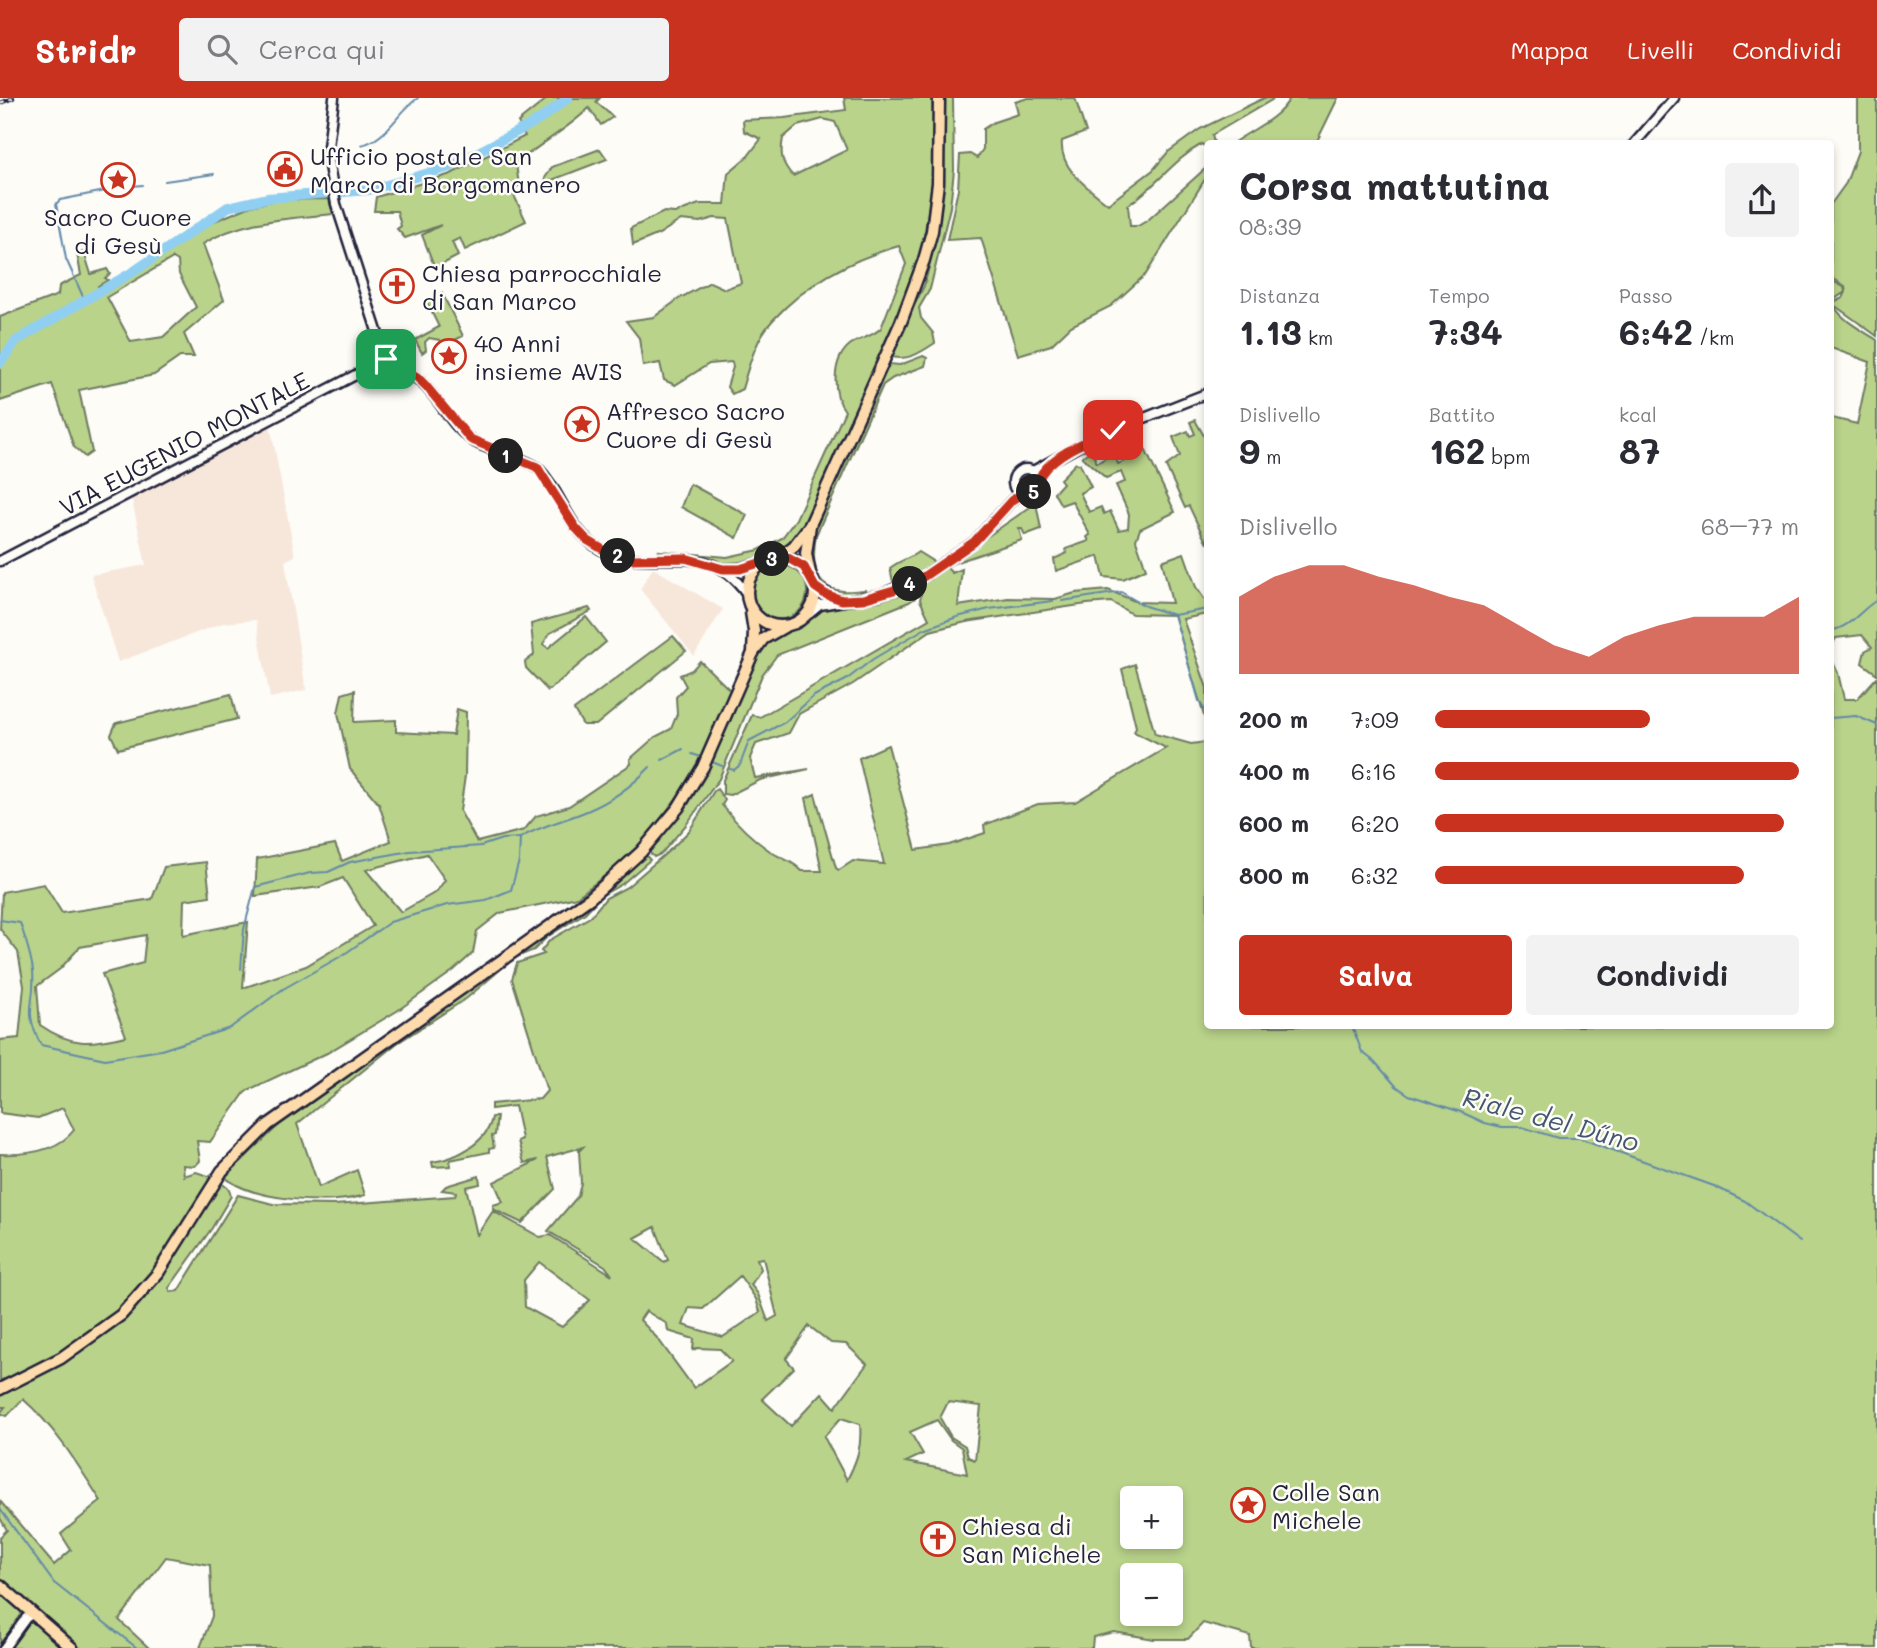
<!DOCTYPE html>
<html lang="it">
<head>
<meta charset="utf-8">
<style>
	:root { --surface:#fff; --page:#f2f2f3; --text:#2b2b33; --muted:#7c7c81; --accent:#c8321e }
	body { margin:0; font-family:Mali,sans-serif; background:var(--page); color:var(--text); height:100vh; display:flex; flex-direction:column; font-size:26px; white-space:nowrap }
	* { box-sizing:border-box; margin:0 }
	p { font-size:23px; color:var(--muted) }
	.icon { flex:none; width:38px; height:38px; fill:none; stroke:currentColor; stroke-width:2; stroke-linecap:round; stroke-linejoin:round }
	.map { position:relative; flex:1; overflow:hidden }
	.panel { position:absolute; left:1204px; top:42px; width:630px; height:889px; display:flex; flex-direction:column; background:var(--surface); border-radius:7px; box-shadow:0 4px 10px #0003 }
	.panel>* { flex:none }
	.controls { position:absolute; left:1120px; top:1388px; display:grid; gap:14px }
	.controls a { display:grid; place-items:center; width:63px; height:63px; border-radius:7px; background:var(--surface); box-shadow:0 4px 10px #0003; font-size:35px }
	.pin { position:absolute; display:grid; place-items:center; width:60px; height:60px; color:#fff; margin:-30px; border-radius:14px; box-shadow:0 4px 10px #0006 }
	.km { position:absolute; width:35px; height:35px; margin:-18px; border-radius:50%; background:#222; color:#fff; font-size:19px; line-height:35px; text-align:center }
	.round { display:grid; place-items:center; flex:none; width:74px; height:74px; border-radius:7px; background:var(--page) }
	.summary { display:flex; align-items:center; justify-content:space-between; height:119px; padding:0 35px }
	h1 { font-size:38px; font-weight:700; line-height:52px }
	.stats { display:grid; grid-template-columns:repeat(3,1fr); gap:10px; height:119px; padding:7px 35px }
	.stats div { display:grid; align-content:center }
	.stats b { font-size:35px; font-weight:700 }
	.stats small { font-size:19px; font-weight:400 }
	.stats p { font-size:19px }
	.chart { height:196px; padding:14px 35px }
	.chart p { display:flex; justify-content:space-between }
	.chart svg { width:100%; height:126px; margin-top:7px; fill:var(--accent); opacity:.7 }
	.primary-button { display:flex; gap:14px; margin-top:auto; padding:14px 35px }
	.primary-button a { flex:1; height:80px; border-radius:7px; background:var(--accent); color:#fff; font-size:28px; font-weight:700; line-height:80px; text-align:center }
	.primary-button a+a { background:var(--page); color:var(--text) }
	ul { padding:0 35px; list-style:none; font-size:23px }
	li { display:grid; grid-template-columns:112px 84px 1fr; align-items:center; height:52px }
	li i { height:18px; border-radius:9px; background:var(--accent) }
	header { display:flex; align-items:center; gap:42px; box-sizing:border-box; height:98px; padding:0 35px; background:var(--accent); color:#fff }
	header strong { font-size:33px }
	nav { display:flex; gap:38px; margin-inline-start:auto; font-size:24px }
	.search { width:490px; height:63px; background:var(--page); display:flex; align-items:center; gap:18px; box-sizing:border-box; padding:0 24px; border-radius:7px; color:var(--muted); font-size:26px }
	.map>svg:first-child { display:block }
</style>
</head>
<body>
<header>
<strong>Stridr</strong>
<div class="search"><svg class="icon" aria-label="search" viewBox="0 0 24 24"><circle cx="10" cy="10" r="6"/><path d="M15 15l6 6"/></svg>Cerca qui</div>
<nav><a>Mappa</a><a>Livelli</a><a>Condividi</a></nav>
</header>
<div class="map">
<svg width="1877" height="1550" viewBox="0 0 1877 1550">
	<rect width="100%" height="100%" fill="#fdfcf7"/>
	<filter id="ink" filterUnits="userSpaceOnUse"><feTurbulence type="fractalNoise" baseFrequency=".0143" numOctaves="2"/><feDisplacementMap in="SourceGraphic" scale="14" xChannelSelector="R" yChannelSelector="G"/><feConvolveMatrix kernelMatrix="1 2 1 2 8 2 1 2 1" color-interpolation-filters="sRGB"/></filter>
	<g filter="url(#ink)">
		<g fill="#f7e7db">
			<polygon points="270,326 295,458 285,463 306,592 270,600 256,522 223,525 118,564 91,477 146,467 131,398"/>
			<polygon points="653,470 723,511 694,558 640,491"/>
		</g>
		<g fill="#b9d38a" stroke="#6e7a62" stroke-width="2" fill-rule="evenodd">
			<path d="M548 0H600L596 4 613 19 601 27 589 10C567 32 540 45 516 66L519 87 512 93 526 123 465 152 460 140 452 144 458 158 435 170 422 137 441 127 405 140 397 131 401 128 397 113H374L376 99 451 76 525 38 518 24Z"/>
			<path d="M844 0H932L935 67 922 154 901 213 805 424 795 441 783 453 757 464 730 469 696 458 660 456 659 453 727 459 759 452 782 440 796 421 845 313C832 296 831 261 851 246 861 240 872 239 881 230L906 166 899 148C852 161 807 185 773 222 756 240 749 267 742 291L732 296 727 289 733 269 732 264 709 266 675 287 664 282 660 265 643 268 639 240 626 223 654 219 680 200 710 184 725 191 741 185 728 121 714 120 700 124 681 122 659 136 633 147 631 130 664 114 675 115 699 106H725L728 75 748 58 761 41 744 33 743 22 784 20 846 12ZM823 21 835 24 847 52 793 78C781 65 780 56 783 40L797 28Z"/>
			<path d="M944 0H953L954 72 950 109 930 191 919 210 921 220 933 235 935 245C920 255 907 264 889 258L924 188 929 169 944 76Z"/>
			<path d="M1028 0H1075L1086 34 1062 43C1059 71 1088 90 1108 106L1153 72 1168 54 1200 31 1264 0H1275L1212 37 1214 45 1208 46 1207 51 1202 46C1173 62 1156 89 1128 107L1130 128H1138L1148 122 1207 69V78L1146 176 1111 208 1071 228 1051 247 1018 257 981 140 947 142 958 91 960 57 970 56 977 60 983 51V31L994 24 1018 16 1015 4Z"/>
			<path d="M1290 0H1338L1316 45H1233C1252 31 1278 22 1290 0Z"/>
			<polygon points="1858,0 1877,0 1877,238 1834,207 1834,204 1843,200 1846,194 1845,188 1831,179 1831,106 1846,85 1858,53"/>
			<polygon points="600,51 607,61 547,84 545,80 552,69"/>
			<path d="M329 101 333 116C288 121 243 121 203 146L224 202 184 236 194 259H180L154 277 79 292 92 354 85 359 74 349 52 286 0 303V219L58 197 59 188 81 177 77 156 84 154 91 176 107 171 110 176 105 180 108 182 98 188 104 195 205 127 251 108 276 102ZM173 160 178 163 179 176 196 209 163 239 131 244 107 199Z"/>
			<path d="M1831 182 1844 189 1845 194 1832 203C1838 221 1862 232 1877 242V576L1862 565 1865 553 1872 549 1862 537 1836 540 1831 549V300L1832 320 1857 326 1870 264 1831 250Z"/>
			<polygon points="442,195 463,238 449,245 448,252 440,242 429,240 425,244 426,252 422,255 415,242 439,229 426,203"/>
			<path d="M923 258 927 260 925 268 893 280 883 287 816 437C812 460 811 491 843 493 850 494 858 492 865 492L870 496C814 503 805 481 814 430L889 266 900 267Z"/>
			<polygon points="1195,322 1207,343 1207,446 1189,408 1185,410 1166,368 1180,358 1173,339 1188,333 1190,338 1195,336 1190,324"/>
			<polygon points="1134,328 1175,414 1140,431 1136,442 1146,471 1123,481 1104,479 1099,458 1056,473 1054,461 1067,455 1066,451 1089,443 1087,439 1090,437 1072,403 1061,407 1054,395 1063,385 1060,381 1076,365 1080,366 1091,389 1080,395 1089,414 1101,409 1104,416 1110,413 1119,432 1128,430 1129,416 1116,387 1125,384 1121,374 1106,380 1082,359 1091,352 1097,365 1114,355 1118,366 1125,363 1114,335"/>
			<polygon points="690,386 747,417 737,440 681,409"/>
			<path d="M1036 405 1041 431 1025 437 1022 431H1019L1022 442 945 468 952 475 962 471 958 508 1008 500 1055 501 1075 495 1108 492 1137 504 1172 505 1162 463 1184 455 1196 489 1207 505V516L1183 521 1207 590V628L1174 517 1132 516 1111 504 1087 506 966 524 930 533 853 586 799 616 789 635 756 646 750 660 755 680 809 671 760 682 730 697 723 696V682L752 617 760 619 929 521 920 502 923 485C960 457 998 431 1036 405Z"/>
			<path d="M918 454 937 466 894 488 890 470C900 462 909 461 918 454Z"/>
			<circle cx="780" cy="494" r="27"/>
			<polygon points="913,490 915,500 909,504 777,557 762,577 719,681 686,727 661,756 654,759 648,753 675,720 765,545 783,533 798,528 821,511 865,506 900,497"/>
			<polygon points="589,510 591,513 550,535 543,546 548,550 586,519 606,544 548,593 526,570 525,564 534,557 531,526"/>
			<polygon points="673,538 686,553 596,627 583,627 574,612"/>
			<path d="M1831 560 1838 575 1844 601H1857L1877 579V1550H1251L1250 1538 1203 1525 1188 1541H1154L1114 1534 1093 1539 1092 1550H200L212 1518 210 1467 166 1459 119 1522 149 1550H75L0 1484V1439L7 1432 0 1420V1403L54 1467 71 1452 61 1436 101 1403C78 1367 55 1329 23 1301L7 1318 0 1315 5 1309H0V1295C23 1280 49 1273 72 1258 146 1210 174 1156 221 1085L229 1091 231 1098 212 1130 169 1190 171 1194 178 1193 238 1097 273 1106 334 1107 455 1098 456 1094 442 1092 446 1088 479 1078 480 1086 466 1089 477 1137 493 1113 540 1139 550 1137 612 1177 605 1168 548 1133 578 1098 581 1085 579 1053 583 1049 547 1059 555 1091 522 1125 493 1111V1107L503 1104 494 1084 538 1062 524 1065 518 1043 522 1041 515 1008 491 1011V1006L540 1001 547 993 512 881 517 865 544 856 541 853 550 842 590 819 606 800 627 789 672 750 689 733 714 693 717 691 725 702 722 707C736 725 751 740 770 753 781 761 792 762 802 773H822L806 700 815 696 836 770 839 772 853 763 884 766 859 660 888 647 916 752 949 747 985 735 984 727 1038 706 1075 704 1166 650 1134 634 1136 629 1122 571 1135 566 1155 636 1191 646 1207 644 1208 928H1830ZM655 1129 668 1162 664 1164 635 1140ZM763 1160 777 1218 768 1223 758 1196 751 1187 761 1171 757 1161ZM539 1164 590 1202 562 1229 525 1209 524 1182ZM740 1178 756 1201 760 1214 723 1239 683 1227 689 1210 703 1211ZM646 1213 667 1226 668 1233 694 1241 693 1252 697 1250 720 1251 732 1263 694 1290 658 1241 640 1222ZM809 1228 831 1245 846 1246 867 1266 835 1310 822 1295 791 1328 762 1301 794 1270 786 1261ZM948 1304 981 1308 975 1362 968 1359 965 1348 951 1339 940 1320ZM841 1320 860 1326C862 1349 857 1362 847 1382L824 1339ZM937 1322 951 1342 962 1350 967 1376 906 1364 923 1356 910 1334ZM1132 1400H1171V1438H1132ZM1132 1477H1171V1516H1132Z"/>
			<path d="M700 563 731 593 701 658 679 697 643 743 615 770 577 799 500 815 477 833 473 855 453 873 397 913 327 955 246 993 210 1044 197 1043 200 1063 195 1068 183 1067 184 1078 196 1074 212 1079C191 1110 176 1147 153 1176 121 1215 50 1273 0 1282V1056C26 1057 57 1054 74 1032L63 1010 38 1020 0 1015V942L19 940 24 888 18 854 0 831 2 794 44 786 62 815 152 801 164 769 206 764 210 798 184 802 183 837 248 824 243 890 306 868 373 828 343 780 320 789 255 798 257 761 335 746 342 763 391 743 379 706 350 671 338 615 342 596 355 592 354 624 396 622V634L453 637 457 611 466 614 465 678 460 713 477 744 524 732 536 718 569 708 631 666 630 661 655 639 671 631 677 616 676 599 686 588 680 577 692 572ZM427 756 445 782 436 794 401 814 366 772ZM146 837 143 865 102 876 126 938C89 946 72 949 40 927L37 888 60 871 80 849Z"/>
			<polygon points="231,596 237,621 118,651 111,637 116,625"/>
			<path d="M644 755 650 762 622 786 601 798 585 815 547 839 534 852 514 860 467 900 396 946 297 1026 319 1089 357 1072 365 1097C332 1108 251 1103 225 1079L284 1022Z"/>
			<path d="M497 1018 495 1037 492 1038 494 1050 489 1051V1054L450 1062 451 1068 433 1069 432 1064C455 1061 488 1045 492 1019Z"/>
			<polygon points="0,1491 20,1510 22,1518 0,1548"/>
			<polygon points="33,1520 67,1550 7,1550 26,1523"/>
		</g>
		<g fill="none" stroke-linecap="round" stroke-linejoin="round">
			<g stroke="#648aa8" stroke-width="2">
				<path d="M361 47C388 41 397 14 418 0"/>
				<polyline points="165,83 214,76"/>
				<polyline points="132,88 143,87"/>
				<polyline points="119,90 125,89"/>
				<polyline points="85,203 66,161 56,106 60,102 115,91"/>
				<polyline points="1062,503 1121,494 1145,508 1174,517 1208,511"/>
				<polyline points="1175,519 1199,603 1208,617"/>
				<path d="M1830 533C1853 528 1860 512 1877 502"/>
				<polyline points="1830,620 1856,618 1877,627"/>
				<polyline points="692,656 701,659"/>
				<polyline points="662,662 683,651"/>
				<polyline points="710,663 722,668"/>
				<polyline points="730,671 734,672 740,667 749,643 785,624 814,598 846,582 873,561 924,531 957,519 989,511 1053,503"/>
				<path d="M0 822 20 825C25 840 31 856 33 873 36 907 22 910 41 947L105 961 161 952 199 940 230 930 283 891 343 857 390 824 447 807 486 802 511 792 519 763 520 740C541 727 564 723 587 713 611 703 632 688 650 669"/>
				<polyline points="241,871 244,831 255,789 310,775 328,774 350,764 410,753 481,748 502,741 520,740"/>
				<polyline points="1352,928 1362,954 1375,964 1396,988 1409,997 1461,1014 1485,1025 1502,1029 1522,1029 1558,1040 1579,1040 1714,1088 1745,1103 1800,1144"/>
				<polyline points="0,1411 54,1485 137,1550"/>
			</g>
			<polyline stroke="#90cff1" stroke-width="10" points="0,265 16,243 136,172 228,109 267,100 369,92 450,69 539,22 568,0"/>
			<g stroke="#22223b" stroke-width="13">
				<g id="minor">
					<path d="M334 0 327 57 336 106 386 261C399 269 414 276 425 288 442 305 454 332 475 344 490 353 529 361 539 371 563 396 568 433 600 451 651 479 705 435 747 496"/>
					<polyline points="1634,46 1674,0"/>
					<circle cx="1026" cy="384" r="13"/>
					<polyline points="1033,373 1096,339 1208,295"/>
					<polyline points="0,463 386,261"/>
					<polyline points="723,471 740,470 766,463"/>
					<polyline points="815,489 839,501"/>
					<polyline points="809,516 820,507 879,497 923,479 974,444 1012,402 1022,396"/>
					<polyline points="4,1550 26,1520 32,1516"/>
				</g>
			</g>
			<g stroke="#22223b" stroke-width="15">
				<g id="major">
					<polyline points="810,427 806,456 810,475"/>
					<circle cx="781" cy="494" r="34"/>
					<polyline points="778,460 794,448 810,427 901,224 924,162 932,133 938,85 939,0"/>
					<polyline points="751,514 754,533 753,555"/>
					<polyline points="0,1291 61,1260 121,1217 158,1175 222,1073 268,1027 590,800 641,754 678,710 703,669 753,555 763,541 784,529"/>
					<polyline points="0,1487 72,1550"/>
				</g>
			</g>
			<use href="#minor" stroke="#fdfcf7" stroke-width="8"/>
			<use href="#major" stroke="#fedbac" stroke-width="10"/>
			<g stroke="#22223b" stroke-width="4.5">
				<polyline id="rail" points="0,5 13,0"/>
			</g>
			<use href="#rail" stroke="#fdfcf7" stroke-width="2" stroke-dasharray="5" stroke-linecap="butt"/>
		</g>
	</g>
	<g fill="none" stroke-linecap="round" stroke-linejoin="round" filter="url(#ink)">
		<g stroke="#fff" stroke-width="14">
			<path id="route" d="M386 261 417 279 426 288 470 341 537 369 575 429 587 442 612 457 630 461 685 460 723 471H740L772 461 788 460 804 469 815 489 825 496 842 502 863 501 894 492 923 479 974 444 1012 402 1022 396 1034 394C1039 388 1038 381 1042 375 1058 353 1090 342 1113 332"/>
		</g>
		<use href="#route" stroke="#c8321e" stroke-width="9"/>
	</g>
	<defs>
		<g id="civic-ring" transform="scale(1.75)"><circle r="9.5" fill="#fdfcf7" stroke="#c8321e" stroke-width="1.5"/><path d="M-.6-6.5H3V-4.5H.6V-3L4-1V1h2V6H-6V1h2V-1L-.6-3ZM-1.2 2.5V6h2.4V2.5Z" fill="#c8321e"/></g>
		<g id="sight-ring" transform="scale(1.75)"><circle r="9.5" fill="#fdfcf7" stroke="#c8321e" stroke-width="1.5"/><path d="M0-6L1.8-2.2L6-1.7L2.9 1.2L3.7 5.4L0 3.3L-3.7 5.4L-2.9 1.2L-6-1.7L-1.8-2.2Z" fill="#c8321e"/></g>
		<g id="church-ring" transform="scale(1.75)"><circle r="9.5" fill="#fdfcf7" stroke="#c8321e" stroke-width="1.5"/><path d="M-1.2-6h2.4v3.5h3.3v2.4h-3.3V6h-2.4V-.1h-3.3v-2.4h3.3Z" fill="#c8321e"/></g>
	</defs>
	<g fill-rule="evenodd">
		<use href="#civic-ring" x="285" y="71"/>
		<use href="#sight-ring" x="118" y="82"/>
		<use href="#church-ring" x="397" y="188"/>
		<use href="#sight-ring" x="449" y="258"/>
		<use href="#sight-ring" x="582" y="326"/>
		<use href="#sight-ring" x="1248" y="1407"/>
		<use href="#church-ring" x="938" y="1441"/>
	</g>
	<g text-anchor="middle" dominant-baseline="central" stroke-width="5" stroke-linejoin="round" paint-order="stroke">
		<g font-size="24" fill="#22223b" stroke="#fdfcf7" text-anchor="start">
			<text x="310" y="57">Ufficio postale San<tspan x="310" dy="28">Marco di Borgomanero</tspan></text>
			<text x="118" y="118" text-anchor="middle">Sacro Cuore<tspan x="118" dy="28">di Gesù</tspan></text>
			<text x="422" y="174">Chiesa parrocchiale<tspan x="422" dy="28">di San Marco</tspan></text>
			<text x="474" y="244">40 Anni<tspan x="474" dy="28">insieme AVIS</tspan></text>
			<text x="606" y="312">Affresco Sacro<tspan x="606" dy="28">Cuore di Gesù</tspan></text>
			<text x="1272" y="1393">Colle San<tspan x="1272" dy="28">Michele</tspan></text>
			<text x="962" y="1427">Chiesa di<tspan x="962" dy="28">San Michele</tspan></text>
		</g>
		<g font-size="24" fill="#22223b" stroke="#fdfcf7">
			<text transform="translate(184 345) rotate(-28)">VIA EUGENIO MONTALE</text>
		</g>
		<g font-size="26" font-style="italic" fill="#435672" stroke="#fdfcf7">
			<text transform="translate(1551 1021) rotate(15)">Riale del Dűno</text>
		</g>
	</g>
</svg>
<div class="controls">
<a>+</a>
<a>−</a>
</div>
<div class="pin" style="left:386px;top:261px;background:#1e9e55"><svg class="icon" aria-label="arrive" viewBox="0 0 24 24"><path d="M6 21V4h12l-3 4 3 4H6"/></svg></div>
<div class="pin" style="left:1113px;top:332px;background:#d93025"><svg class="icon" aria-label="check" viewBox="0 0 24 24"><path d="M5 12l5 5 9-10"/></svg></div>
<b class="km" style="left:506px;top:358px">1</b>
<b class="km" style="left:618px;top:458px">2</b>
<b class="km" style="left:772px;top:461px">3</b>
<b class="km" style="left:910px;top:486px">4</b>
<b class="km" style="left:1034px;top:394px">5</b>
<section class="panel">
<div class="summary"><div><h1>Corsa mattutina</h1><p>08:39</p></div><a class="round"><svg class="icon" aria-label="share" viewBox="0 0 24 24"><path d="M12 15V3M7 8l5-5 5 5M5 13v7h14v-7"/></svg></a></div>
<div class="stats">
<div><p>Distanza</p><b>1.13<small> km</small></b></div>
<div><p>Tempo</p><b>7:34</b></div>
<div><p>Passo</p><b>6:42<small> /km</small></b></div>
</div>
<div class="stats">
<div><p>Dislivello</p><b>9<small> m</small></b></div>
<div><p>Battito</p><b>162<small> bpm</small></b></div>
<div><p>kcal</p><b>87</b></div>
</div>
<div class="chart"><p><span>Dislivello</span>68–77 m</p>
<svg viewBox="0 0 160 44" preserveAspectRatio="none"><path d="M0 44V17L10 10L20 6L30 6L40 10L50 13L60 17L70 20L80 27L90 34L100 38L110 31L120 27L130 24L140 24L150 24L160 17V44z"/></svg>
</div>
<ul>
<li><b>200 m</b>7:09<i style="width:59%"></i></li>
<li><b>400 m</b>6:16<i style="width:100%"></i></li>
<li><b>600 m</b>6:20<i style="width:96%"></i></li>
<li><b>800 m</b>6:32<i style="width:85%"></i></li>
</ul>
<div class="primary-button"><a>Salva</a><a>Condividi</a></div>
</section>
</div>
</body>
</html>
